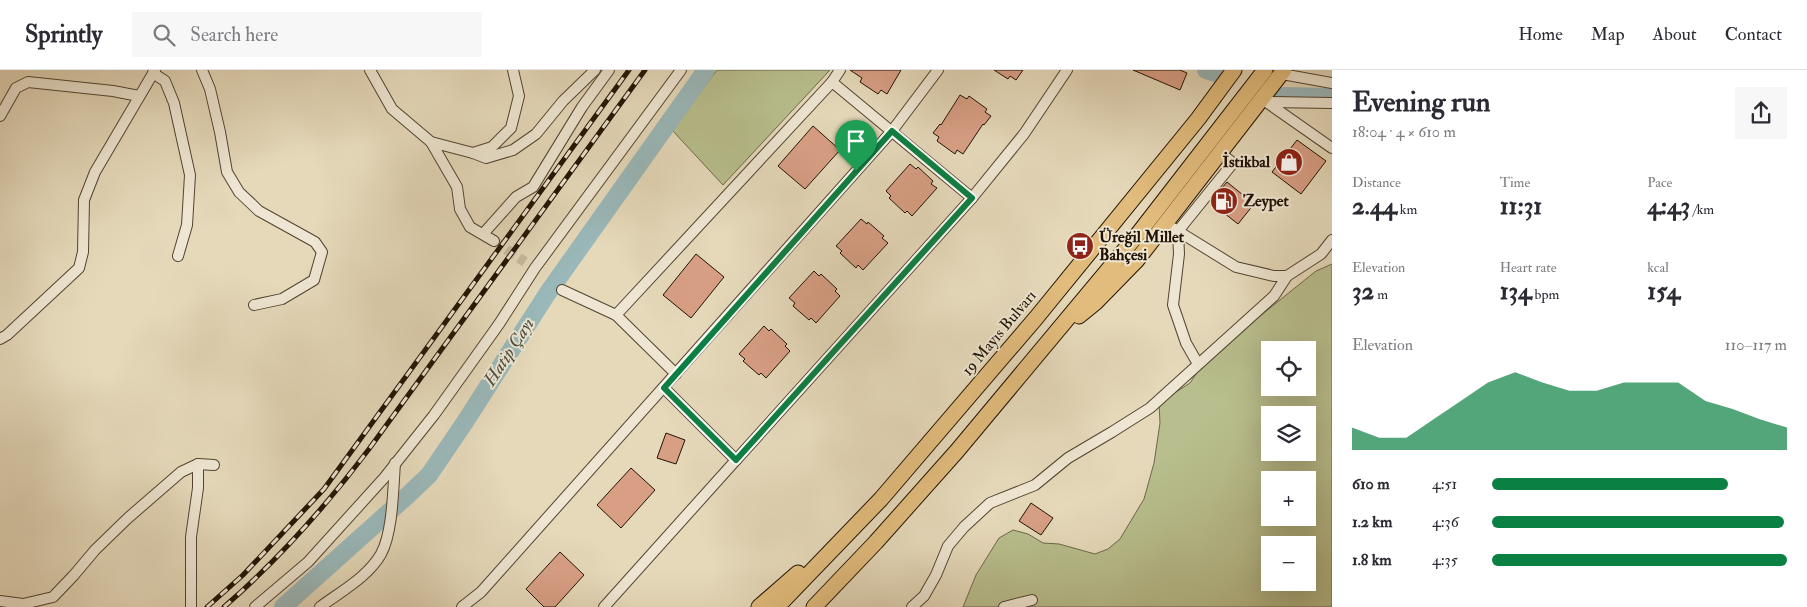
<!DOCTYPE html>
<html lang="en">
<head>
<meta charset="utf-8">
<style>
	:root { --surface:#fff; --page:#f7f7f7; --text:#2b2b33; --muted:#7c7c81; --line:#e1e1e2; --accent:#0b8043 }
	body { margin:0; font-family:"IM FELL Double Pica",serif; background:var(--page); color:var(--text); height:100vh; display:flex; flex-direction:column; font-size:19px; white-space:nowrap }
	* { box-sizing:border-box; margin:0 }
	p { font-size:16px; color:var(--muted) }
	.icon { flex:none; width:28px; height:28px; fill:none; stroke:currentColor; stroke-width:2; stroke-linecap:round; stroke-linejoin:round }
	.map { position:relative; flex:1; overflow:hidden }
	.panel { display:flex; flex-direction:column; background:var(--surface); width:475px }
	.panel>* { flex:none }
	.tools { position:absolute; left:1261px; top:271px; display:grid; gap:10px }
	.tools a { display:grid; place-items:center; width:55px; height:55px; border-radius:0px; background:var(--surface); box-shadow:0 5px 20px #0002; font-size:25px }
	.pin { position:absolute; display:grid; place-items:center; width:42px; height:42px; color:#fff; margin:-51px -21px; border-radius:50% 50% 50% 0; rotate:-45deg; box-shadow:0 0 5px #0007 }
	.pin .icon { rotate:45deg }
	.round { display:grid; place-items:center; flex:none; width:52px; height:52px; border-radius:0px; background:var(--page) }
	.headline { display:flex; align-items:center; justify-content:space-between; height:85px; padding:0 20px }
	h1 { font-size:28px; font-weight:800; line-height:38px }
	.figures { display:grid; grid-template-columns:repeat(3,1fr); gap:8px; height:85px; padding:5px 20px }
	.figures div { display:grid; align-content:center }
	.figures b { font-size:25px; font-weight:800 }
	.figures small { font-size:14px; font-weight:400 }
	.figures p { font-size:14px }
	.chart { height:140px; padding:10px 20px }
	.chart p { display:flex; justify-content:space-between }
	.chart svg { width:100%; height:90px; margin-top:5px; fill:var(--accent); opacity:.7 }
	ul { padding:0 20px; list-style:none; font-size:16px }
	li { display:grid; grid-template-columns:80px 60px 1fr; align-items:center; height:38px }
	li i { height:12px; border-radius:6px; background:var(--accent) }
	header { display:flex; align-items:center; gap:30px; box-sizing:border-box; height:70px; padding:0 25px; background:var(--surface); border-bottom:1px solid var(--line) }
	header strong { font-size:24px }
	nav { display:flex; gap:28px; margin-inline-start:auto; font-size:18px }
	.search { width:350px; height:45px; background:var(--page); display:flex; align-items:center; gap:12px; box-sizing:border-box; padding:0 18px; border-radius:0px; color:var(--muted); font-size:19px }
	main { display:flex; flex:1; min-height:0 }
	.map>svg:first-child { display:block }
</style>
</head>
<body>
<header>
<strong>Sprintly</strong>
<div class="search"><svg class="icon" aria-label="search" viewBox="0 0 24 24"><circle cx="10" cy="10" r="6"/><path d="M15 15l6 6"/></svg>Search here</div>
<nav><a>Home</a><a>Map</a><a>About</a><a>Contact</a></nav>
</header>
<main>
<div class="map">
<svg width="1332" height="537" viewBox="0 0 1332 537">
	<rect width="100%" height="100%" fill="#e5d9ba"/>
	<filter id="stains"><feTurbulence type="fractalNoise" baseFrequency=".004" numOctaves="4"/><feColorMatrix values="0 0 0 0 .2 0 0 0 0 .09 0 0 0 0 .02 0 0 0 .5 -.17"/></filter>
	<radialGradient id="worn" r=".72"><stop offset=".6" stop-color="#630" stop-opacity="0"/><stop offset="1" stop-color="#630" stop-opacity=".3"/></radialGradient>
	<g fill="#b8be8d" stroke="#6c6848" fill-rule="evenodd">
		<polygon points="717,0 830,0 723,115 672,60"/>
		<path d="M1332 194V537H963L976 505 999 468 1013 460 1028 464 1043 473 1059 474 1095 484 1108 479 1120 469 1144 429 1154 393 1160 353 1159 333 1190 313 1202 295 1255 250 1316 201ZM1270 280H1308V318H1270ZM1270 345H1308V382H1270ZM1270 410H1308V448H1270ZM1270 475H1308V512H1270Z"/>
	</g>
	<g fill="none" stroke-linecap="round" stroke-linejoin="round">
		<g stroke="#9ab8ba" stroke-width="18">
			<polyline points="1206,0 1215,3"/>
			<polyline points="1284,26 1332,27"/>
			<polyline points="283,537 408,425 429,405 465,352 547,224 706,0"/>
		</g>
	</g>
	<g fill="#d89f85" stroke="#211303">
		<polygon points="850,0 901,0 887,24 881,20 878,24 860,12 862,8"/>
		<polygon points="994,0 1023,0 1016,10 1010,6 1008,9"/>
		<polygon points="1133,0 1180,0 1187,3 1180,20"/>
		<polygon points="960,25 967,29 969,26 987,39 985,42 991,46 984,55 983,54 963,84 957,80 955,84 937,71 939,67 933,63 940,54 941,55"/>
		<polygon points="813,56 840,80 805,119 778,96"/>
		<polygon points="1297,70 1326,91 1301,124 1272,102"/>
		<polygon points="910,94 916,99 918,97 933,111 931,114 937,118 912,146 907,141 905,143 889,128 891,126 886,121"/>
		<polygon points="1227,112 1254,134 1238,154 1210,132"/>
		<polygon points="861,149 867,154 868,152 884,166 882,168 888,173 863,200 858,195 856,198 840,183 842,181 836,176"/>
		<polygon points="696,184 724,207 691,248 663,225"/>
		<polygon points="814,201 819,206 821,204 837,219 835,221 840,226 816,253 811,248 809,250 793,236 795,233 789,228"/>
		<polygon points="764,256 769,261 771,259 787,274 785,276 790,281 766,308 761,303 759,305 743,291 745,289 739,284"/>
		<polygon points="666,363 685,370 676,394 657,388"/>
		<polygon points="631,398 655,420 621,458 597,435"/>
		<polygon points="1031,433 1053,448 1041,465 1019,451"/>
		<polygon points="560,482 584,505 555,537 544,537 526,519"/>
	</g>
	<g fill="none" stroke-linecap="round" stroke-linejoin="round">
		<polyline stroke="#c8bb9f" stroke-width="10" stroke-dasharray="10 5" stroke-linecap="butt" points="494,171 525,192"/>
		<g stroke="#524431" stroke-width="12">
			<g id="minor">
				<polyline points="202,0 210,19 220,62 227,102 239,122 259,141 315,172 322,182 314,210 282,229 254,235"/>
				<polyline points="370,0 392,39 431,72"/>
				<polyline points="840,0 832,12 972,128"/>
				<polyline points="153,3 165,11 174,33 190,105 187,155 178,186"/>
				<polyline points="1282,4 1332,13"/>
				<polyline points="1262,29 1332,78"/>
				<polyline points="1266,32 1332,33"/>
				<polyline points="0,46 16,18 28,12 113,21 139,26"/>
				<polyline points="473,83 486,88 513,80 536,64 563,31 595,0"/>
				<polyline points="1173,158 1236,197 1274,206 1287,206 1321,184 1332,170"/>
				<polyline points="483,164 516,127 533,117 582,37 609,0"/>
				<polyline points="494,171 470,157 460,139 457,117 431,72 473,83 492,77 511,58 519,26 513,0"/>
				<polyline points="562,220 616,245 676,304"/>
				<polyline points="616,245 832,12"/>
				<polyline points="0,269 7,265 79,198 83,182 84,130 95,102 155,0"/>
				<polyline points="1198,294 1186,273 1173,235 1179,184 1178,161 1233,93 1220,83"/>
				<polyline points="664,318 736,390 972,128 1024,64 1067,0"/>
				<polyline points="0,531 23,534 53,527 74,505 95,480 128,448 181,402 198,394 214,395"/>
				<polyline points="191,537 191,467 198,418 198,394"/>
				<polyline points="255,537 308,492 384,408 434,345 499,254 535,198 681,0"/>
				<path d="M320 537C340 522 368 507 381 484 393 462 393 419 395 393"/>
				<polyline points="462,537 481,522 892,61 938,0"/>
				<polyline points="604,537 736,390"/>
				<polyline points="912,537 924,526 936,505 948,476 964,457 990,433 1035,415 1068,388 1112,362 1150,338 1274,226 1287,206"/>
				<polyline points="1004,537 1032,530"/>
			</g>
		</g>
		<g stroke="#211303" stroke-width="17">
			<g id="highway">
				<polyline points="1079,246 1095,233 1137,190 1284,0"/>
				<polyline points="759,537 798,503"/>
				<polyline points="777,537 881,429 1036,248 1198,49 1234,0"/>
				<polyline points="814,537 876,472 957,381 1138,164 1265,0"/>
			</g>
		</g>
		<use href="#minor" stroke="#eee6d2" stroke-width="10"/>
		<use href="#highway" stroke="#e2bc7d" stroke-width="15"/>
		<g stroke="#211303" stroke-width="5">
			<g id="rail">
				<polyline points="207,537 243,505 324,419 629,0"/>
				<path d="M224 537C278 490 326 436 369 379L645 0"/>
			</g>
		</g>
		<use href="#rail" stroke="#eee6d2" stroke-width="3" stroke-dasharray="9" stroke-linecap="butt"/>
	</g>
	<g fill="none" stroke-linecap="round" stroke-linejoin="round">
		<g stroke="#fff" stroke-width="10">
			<polygon id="route" points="892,61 972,128 736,390 664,318"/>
		</g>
		<use href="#route" stroke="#0b8043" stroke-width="6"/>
	</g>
	<defs>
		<g id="shop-disc" transform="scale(1.4375)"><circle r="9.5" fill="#8f2418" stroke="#eee6d2"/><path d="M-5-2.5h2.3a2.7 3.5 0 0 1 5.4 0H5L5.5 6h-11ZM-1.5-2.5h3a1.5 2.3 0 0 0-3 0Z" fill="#fff"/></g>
		<g id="fuel-disc" transform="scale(1.4375)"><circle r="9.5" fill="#8f2418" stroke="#eee6d2"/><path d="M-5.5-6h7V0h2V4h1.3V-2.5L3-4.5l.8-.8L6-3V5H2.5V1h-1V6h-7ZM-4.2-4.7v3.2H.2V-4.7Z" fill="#fff"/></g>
		<g id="bus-disc" transform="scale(1.4375)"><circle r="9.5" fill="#8f2418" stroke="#eee6d2"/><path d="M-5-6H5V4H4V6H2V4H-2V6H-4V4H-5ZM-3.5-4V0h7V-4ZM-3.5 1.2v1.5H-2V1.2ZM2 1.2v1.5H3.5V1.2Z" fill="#fff"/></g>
	</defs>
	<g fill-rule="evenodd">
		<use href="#shop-disc" x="1289" y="92"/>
		<use href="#fuel-disc" x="1224" y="131"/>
		<use href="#bus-disc" x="1080" y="176"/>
	</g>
	<g text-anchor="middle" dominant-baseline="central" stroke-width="4" stroke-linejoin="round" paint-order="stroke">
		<g font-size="16" font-weight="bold" fill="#211303" stroke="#eee6d2" text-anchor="start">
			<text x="1270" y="92" text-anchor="end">İstikbal</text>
			<text x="1243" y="131">Zeypet</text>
			<text x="1099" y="167">Üreğil Millet<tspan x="1099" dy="18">Bahçesi</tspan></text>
		</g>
		<g font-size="16" fill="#211303" stroke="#eee6d2">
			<text transform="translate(999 263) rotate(-50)">19 Mayıs Bulvarı</text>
		</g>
		<g font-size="18" font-style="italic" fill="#4b4d43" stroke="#eee6d2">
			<text transform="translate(509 282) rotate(-57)">Hatip Çayı</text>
		</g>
	</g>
	<rect width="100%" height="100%" filter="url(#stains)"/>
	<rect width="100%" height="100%" fill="url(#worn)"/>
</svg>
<div class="tools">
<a><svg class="icon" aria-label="locate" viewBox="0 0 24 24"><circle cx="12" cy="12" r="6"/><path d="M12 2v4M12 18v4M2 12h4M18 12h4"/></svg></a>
<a><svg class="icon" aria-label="layers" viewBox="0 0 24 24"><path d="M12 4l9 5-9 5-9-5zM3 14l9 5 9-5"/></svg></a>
<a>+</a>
<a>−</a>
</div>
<div class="pin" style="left:856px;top:101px;background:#1e9e55"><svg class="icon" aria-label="arrive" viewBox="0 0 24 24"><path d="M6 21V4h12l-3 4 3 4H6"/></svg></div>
</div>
<section class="panel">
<div class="headline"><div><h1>Evening run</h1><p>18:04 · 4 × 610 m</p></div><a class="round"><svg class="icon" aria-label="share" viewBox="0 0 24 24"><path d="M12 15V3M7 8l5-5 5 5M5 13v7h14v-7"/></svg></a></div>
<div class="figures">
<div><p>Distance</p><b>2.44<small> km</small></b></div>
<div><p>Time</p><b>11:31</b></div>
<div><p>Pace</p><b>4:43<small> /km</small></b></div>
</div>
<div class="figures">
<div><p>Elevation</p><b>32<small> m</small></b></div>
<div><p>Heart rate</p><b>134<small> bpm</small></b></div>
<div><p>kcal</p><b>154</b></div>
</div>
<div class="chart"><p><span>Elevation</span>110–117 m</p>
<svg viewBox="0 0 160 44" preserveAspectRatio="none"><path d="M0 44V33L10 38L20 38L30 29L40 20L50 11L60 6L70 11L80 15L90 15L100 11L110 11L120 11L130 20L140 24L150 29L160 33V44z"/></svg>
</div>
<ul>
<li><b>610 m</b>4:51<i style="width:80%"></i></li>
<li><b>1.2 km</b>4:36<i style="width:99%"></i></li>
<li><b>1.8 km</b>4:35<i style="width:100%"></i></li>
</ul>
</section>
</main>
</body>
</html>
